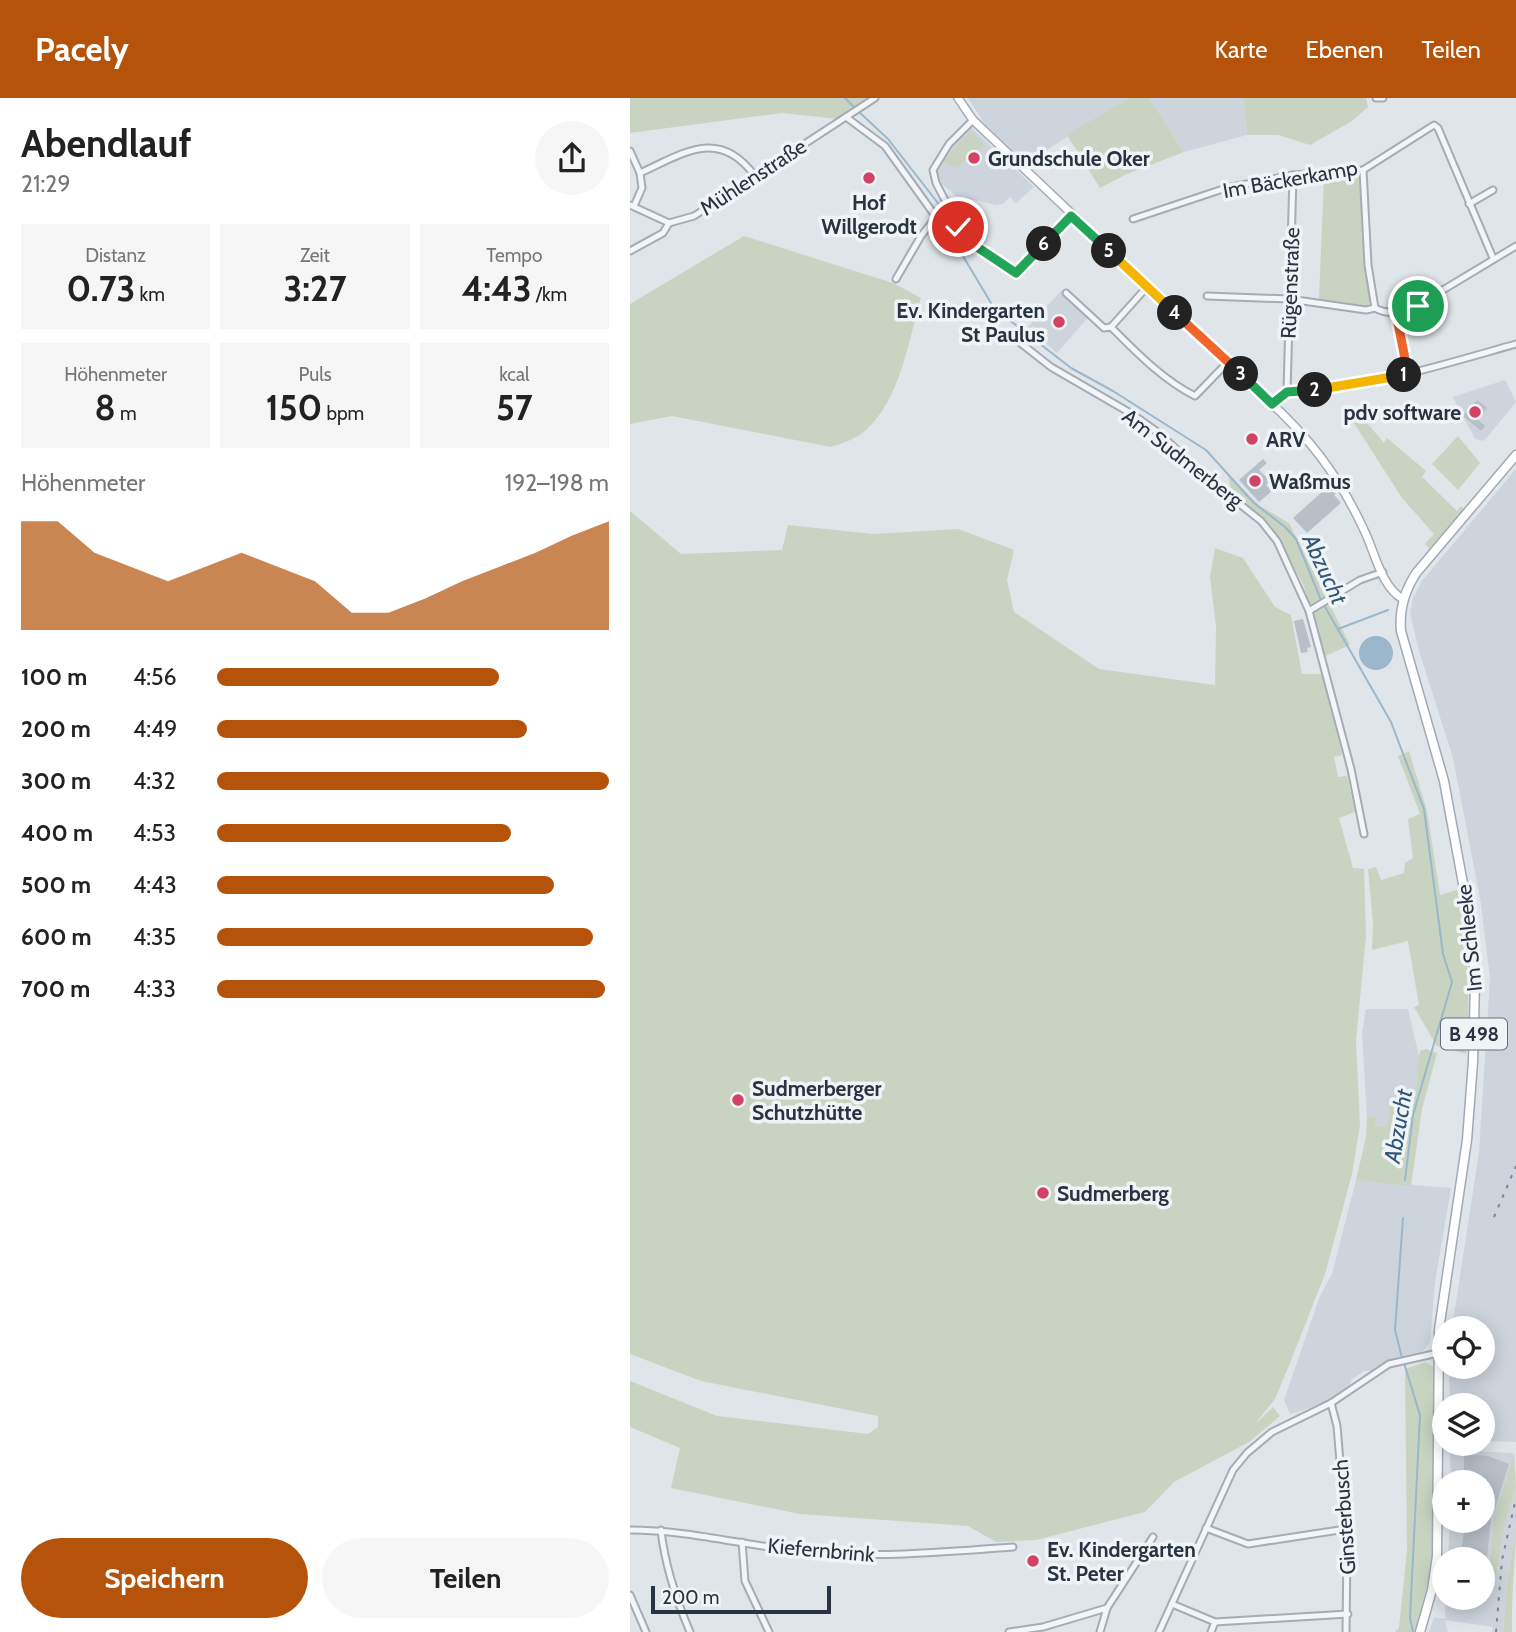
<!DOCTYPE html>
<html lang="de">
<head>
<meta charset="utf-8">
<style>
	:root { --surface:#fff; --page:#f6f6f6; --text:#222; --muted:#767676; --accent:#b45309 }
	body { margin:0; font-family:Cabin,sans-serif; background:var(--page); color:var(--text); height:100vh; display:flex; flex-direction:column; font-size:26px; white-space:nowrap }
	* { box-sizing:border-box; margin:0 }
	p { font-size:23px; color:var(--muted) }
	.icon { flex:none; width:38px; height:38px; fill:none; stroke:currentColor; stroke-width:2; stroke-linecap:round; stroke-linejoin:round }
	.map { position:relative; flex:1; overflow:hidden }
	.panel { display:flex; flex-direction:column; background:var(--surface); width:630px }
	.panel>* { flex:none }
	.tools { position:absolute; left:802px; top:1218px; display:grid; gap:14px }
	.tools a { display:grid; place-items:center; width:63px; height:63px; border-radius:50%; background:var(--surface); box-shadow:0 4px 18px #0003; font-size:35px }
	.scale { position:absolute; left:21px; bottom:18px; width:180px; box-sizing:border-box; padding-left:7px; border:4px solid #283442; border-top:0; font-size:19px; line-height:24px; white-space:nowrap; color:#283442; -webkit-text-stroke:5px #f0f4f7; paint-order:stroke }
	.pin { position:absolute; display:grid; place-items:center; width:60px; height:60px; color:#fff; margin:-30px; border:4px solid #fff; border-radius:50%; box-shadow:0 2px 7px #0007 }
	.km { position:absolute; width:35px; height:35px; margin:-18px; border-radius:50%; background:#222; color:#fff; font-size:19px; line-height:35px; text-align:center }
	.round { display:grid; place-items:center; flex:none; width:74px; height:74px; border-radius:37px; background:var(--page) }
	.summary { display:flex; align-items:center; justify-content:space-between; height:119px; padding:0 21px }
	h1 { font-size:38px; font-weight:800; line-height:52px }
	.figures { display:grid; grid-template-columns:repeat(3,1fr); gap:10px; height:119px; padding:7px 21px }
	.figures div { display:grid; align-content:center; border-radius:0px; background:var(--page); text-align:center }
	.figures b { font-size:35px; font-weight:800 }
	.figures small { font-size:19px; font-weight:400 }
	.figures p { font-size:19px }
	.chart { height:196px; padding:14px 21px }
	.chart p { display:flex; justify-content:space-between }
	.chart svg { width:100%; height:126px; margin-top:7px; fill:var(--accent); opacity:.7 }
	.action { display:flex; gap:14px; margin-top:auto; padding:14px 21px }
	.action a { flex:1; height:80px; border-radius:42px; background:var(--accent); color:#fff; font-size:28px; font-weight:800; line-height:80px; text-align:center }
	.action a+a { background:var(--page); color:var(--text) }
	ul { padding:0 21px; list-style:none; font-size:23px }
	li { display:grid; grid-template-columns:112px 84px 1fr; align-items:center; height:52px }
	li i { height:18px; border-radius:9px; background:var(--accent) }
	header { display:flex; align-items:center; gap:42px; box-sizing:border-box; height:98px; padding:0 35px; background:var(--accent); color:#fff }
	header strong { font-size:33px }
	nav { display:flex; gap:38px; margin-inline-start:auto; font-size:24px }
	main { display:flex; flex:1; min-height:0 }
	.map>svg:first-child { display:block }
</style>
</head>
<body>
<header>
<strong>Pacely</strong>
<nav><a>Karte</a><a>Ebenen</a><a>Teilen</a></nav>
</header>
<main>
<section class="panel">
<div class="summary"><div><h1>Abendlauf</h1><p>21:29</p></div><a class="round"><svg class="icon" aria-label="share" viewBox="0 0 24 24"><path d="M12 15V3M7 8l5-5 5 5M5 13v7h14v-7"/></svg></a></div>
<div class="figures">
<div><p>Distanz</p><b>0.73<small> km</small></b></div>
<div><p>Zeit</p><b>3:27</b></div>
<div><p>Tempo</p><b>4:43<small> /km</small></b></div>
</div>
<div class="figures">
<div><p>Höhenmeter</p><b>8<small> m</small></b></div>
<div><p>Puls</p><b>150<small> bpm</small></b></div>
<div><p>kcal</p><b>57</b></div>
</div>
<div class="chart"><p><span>Höhenmeter</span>192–198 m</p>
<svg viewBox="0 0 160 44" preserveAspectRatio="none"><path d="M0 44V6L10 6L20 17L30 22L40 27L50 22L60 17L70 22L80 27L90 38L100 38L110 33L120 27L130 22L140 17L150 11L160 6V44z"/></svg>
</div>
<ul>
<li><b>100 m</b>4:56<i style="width:72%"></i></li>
<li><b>200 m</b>4:49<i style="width:79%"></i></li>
<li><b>300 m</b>4:32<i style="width:100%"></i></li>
<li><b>400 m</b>4:53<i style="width:75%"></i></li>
<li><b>500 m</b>4:43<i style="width:86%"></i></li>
<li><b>600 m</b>4:35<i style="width:96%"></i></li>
<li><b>700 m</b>4:33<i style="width:99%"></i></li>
</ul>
<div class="action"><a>Speichern</a><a>Teilen</a></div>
</section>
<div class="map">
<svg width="886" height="1534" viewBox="0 0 886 1534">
	<rect width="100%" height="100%" fill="#e0e5ea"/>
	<g fill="#ced4dc">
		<polygon points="338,0 499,0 396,65 354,25"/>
		<polygon points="519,0 613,0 617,37 554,54"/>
		<polygon points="341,29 404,89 386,105 380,99 373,106 366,107 326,98 308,83 306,71 321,49"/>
		<polygon points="431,193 459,218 427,255 398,229"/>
		<polygon points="875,282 886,304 854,343 845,341 823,299"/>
		<polygon points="886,371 886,1344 852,1343 852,1307 820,1307 819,1270 852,1269 852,1230 822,1230 849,1054 860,880 851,806 823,660 789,553 780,515 783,500 792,483"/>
		<polygon points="736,911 778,911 789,958 789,987 785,1000 758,1029 745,1028 745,1018 737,1019 732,935"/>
		<polygon points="726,1082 821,1090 805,1184 800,1244 792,1254 764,1260 745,1273 734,1273 721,1282 720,1287 696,1305 660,1316 654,1302 690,1198 702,1176"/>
		<polygon points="820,1352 884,1355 866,1417 875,1425 886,1388 886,1426 877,1484 873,1534 862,1534 863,1529 815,1522 818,1534 799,1534 804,1519 815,1521 816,1500 852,1500 852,1461 818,1461 820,1423 852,1423 852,1384 821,1384"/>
	</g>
	<g fill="#c8d4c1">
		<polygon points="0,0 240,0 208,21 152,15 0,35"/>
		<polygon points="499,0 519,0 554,54 497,76 470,90 437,37"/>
		<polygon points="613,0 736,0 738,9 722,23 680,47 648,37 617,37"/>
		<polygon points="341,33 356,48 343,53 329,68 323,69 313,63"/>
		<polygon points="728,74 740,201 738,208 689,201 694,77"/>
		<path d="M114 138 263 185 291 200C278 243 271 301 235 333 226 341 213 345 201 349L42 318 0 326V206Z"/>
		<polygon points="732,319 754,345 757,340 796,373 792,379 827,413 831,408 834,411 800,451 795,446 804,436 772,400 722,322"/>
		<polygon points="828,338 850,365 828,392 802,366"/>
		<polygon points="598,377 630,408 659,425 720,547 695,558 673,486 641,427 602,396"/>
		<polygon points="0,413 51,456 152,452 158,427 243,436 328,431 384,452 377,482 384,514 469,571 585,587 586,528 580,479 585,450 613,460 645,509 661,517 672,576 693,576 712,657 704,659 708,679 717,678 725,714 709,720 723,770 734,771 736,838 726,943 730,1027 722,1076 695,1176 660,1265 645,1301 624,1327 643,1309 650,1318 619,1344 544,1384 515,1414 406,1442 366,1444 338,1428 170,1416 41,1390 50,1350 0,1329 0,1283 87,1318 238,1336 248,1329 248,1318 71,1283 0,1256"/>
		<path d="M779 653 797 713 810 797 830 791C837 847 841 901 836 956L807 948 784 909 789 907 778 843 742 852 743 825 738 771 746 769 751 782 774 775 775 765 783 760 778 721 790 716 768 658Z"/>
		<path d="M796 951 807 955 792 1011 781 1088 726 1082 736 1039 737 1019 745 1018V1028L758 1029 760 1003 785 1000C789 984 786 968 790 953Z"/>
		<polygon points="795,1264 803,1269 803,1444 801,1473 785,1534 765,1534 769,1530 777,1452 775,1271"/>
		<polygon points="884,1355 886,1388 875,1425 866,1476 859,1473 865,1417"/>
		<path d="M886 1426C886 1462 881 1498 882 1534H873L877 1484Z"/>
	</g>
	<circle fill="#9ab7cb" cx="746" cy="555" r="17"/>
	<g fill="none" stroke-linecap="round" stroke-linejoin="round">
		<g stroke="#9ab7cb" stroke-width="2">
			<polyline points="215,0 224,9"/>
			<polyline points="228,13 258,41 311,109 330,153 364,210 441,270 483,293 576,352 624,405 655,429 666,441 691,502"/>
			<polyline points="694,507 761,624 794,711 813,856 822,884 783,1017 775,1082"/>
			<polyline points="708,531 758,512"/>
			<polyline points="772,1260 765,1232 773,1120"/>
			<polyline points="774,1265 790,1317 780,1520 783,1534"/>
		</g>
	</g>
	<g fill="#b7bfc7">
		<polygon points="847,302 857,310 847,321 855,328 851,333 833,318"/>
		<polygon points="633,361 637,365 629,372 640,383 636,387 642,393 629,404 609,382"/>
		<polygon points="696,388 706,396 704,397 711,405 677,435 663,420 693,393 691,392"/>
		<polygon points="673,521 681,549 677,550 678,554 671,555 664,523"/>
		<polygon points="834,1356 858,1358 879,1366 865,1410 852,1406 852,1384 840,1384 841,1377 834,1375"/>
		<polygon points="852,1418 861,1419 857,1460 831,1458 835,1423 852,1423"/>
	</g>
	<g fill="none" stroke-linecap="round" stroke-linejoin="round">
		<g stroke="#a5acb4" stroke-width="9">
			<g id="minor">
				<polyline points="746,0 753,0"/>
				<polyline points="216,19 255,48 306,119 291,138 266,181"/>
				<polyline points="343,22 319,46 303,72 306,85 336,142 386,175 441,118"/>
				<polyline points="0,53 10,75"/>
				<polyline points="733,72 738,167 745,210"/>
				<polyline points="839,106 863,92"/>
				<polyline points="0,107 39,125 64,118 245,0"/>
				<path d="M4 108 12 90 10 75C54 55 89 29 125 78"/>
				<polyline points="503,121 596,90 663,77 733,72 804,27 808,30 863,160"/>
				<polyline points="0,153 33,135 39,125"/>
				<path d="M517 189 481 229C506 254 533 282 565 298L598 264"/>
				<polyline points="436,195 474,230 481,229"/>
				<path d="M577 198 659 201 736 212 745 210C757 217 770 215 783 210L886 148"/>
				<polyline points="766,215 778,276"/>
				<polyline points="388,243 421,269 502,316 529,335 577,380 631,423 647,443 679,513"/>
				<polyline points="657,294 663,77"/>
				<path d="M642 306C659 290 670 294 692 292 758 284 822 264 886 246"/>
				<polyline points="734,736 721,671 679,513 730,482 753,474"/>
				<polyline points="701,1305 707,1328 717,1448 716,1534"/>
				<polyline points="576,1430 618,1446 716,1431"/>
				<path d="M0 1432C61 1432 120 1449 180 1454 248 1460 316 1454 383 1449"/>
				<path d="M31 1432C35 1469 46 1501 60 1534"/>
				<polyline points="112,1444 115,1483 139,1534"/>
				<polyline points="0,1497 16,1534"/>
				<polyline points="542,1506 585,1524 718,1516"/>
				<polyline points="379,1534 413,1529 477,1510"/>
				<polyline points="470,1534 477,1510 523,1439"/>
				<polyline points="529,1534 603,1372 617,1355 642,1334 701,1305 759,1266 808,1255"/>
				<polyline points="581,1534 585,1524"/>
			</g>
		</g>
		<g stroke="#a5acb4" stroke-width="10">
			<g id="secondary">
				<polyline points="328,0 343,22 598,264 609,280 622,288"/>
				<path d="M607 274C618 278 622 288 630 295 677 336 708 376 734 432 745 454 751 489 773 501"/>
			</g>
		</g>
		<g stroke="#9faab6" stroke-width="11">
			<path id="primary" d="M790 1534 802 1492 807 1458 809 1232 837 1042 843 964 845 883 841 829 814 683 771 533C769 511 774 493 787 474L886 357"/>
		</g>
		<use href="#minor" stroke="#f3f5f8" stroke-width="5"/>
		<use href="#secondary" stroke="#fff" stroke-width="7"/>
		<use href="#primary" stroke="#fff" stroke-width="8"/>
		<g stroke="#798694" stroke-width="2" stroke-dasharray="3.5 7" stroke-linecap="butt">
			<polyline points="864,1119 886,1068"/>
			<polyline points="866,1534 872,1462 886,1400"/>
		</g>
	</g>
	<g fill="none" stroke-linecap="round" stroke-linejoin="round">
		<g stroke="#fff" stroke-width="14">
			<polyline id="split-1" points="774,277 778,276 766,215 788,208"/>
		</g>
		<g stroke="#fff" stroke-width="14">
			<polyline id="split-2" points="685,292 774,277"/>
		</g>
		<g stroke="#fff" stroke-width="14">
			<polyline id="split-3" points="611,276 642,306 657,294 685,292"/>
		</g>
		<g stroke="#fff" stroke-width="14">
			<polyline id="split-4" points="545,215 611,276"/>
		</g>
		<g stroke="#fff" stroke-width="14">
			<polyline id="split-5" points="479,153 545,215"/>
		</g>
		<g stroke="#fff" stroke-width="14">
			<polyline id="split-6" points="414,146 441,118 479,153"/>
		</g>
		<g stroke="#fff" stroke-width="14">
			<polyline id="split-7" points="344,147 386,175 414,146"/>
		</g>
		<g stroke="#fff" stroke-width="14">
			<polyline id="split-8" points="328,129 336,142 344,147"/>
		</g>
		<use href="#split-1" stroke="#f0652b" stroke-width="9"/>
		<use href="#split-2" stroke="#f5b400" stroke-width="9"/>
		<use href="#split-3" stroke="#22a559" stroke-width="9"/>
		<use href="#split-4" stroke="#f0652b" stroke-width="9"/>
		<use href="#split-5" stroke="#f5b400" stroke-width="9"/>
		<use href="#split-6" stroke="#22a559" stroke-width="9"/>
		<use href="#split-7" stroke="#22a559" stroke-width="9"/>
		<use href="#split-8" stroke="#f5b400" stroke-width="9"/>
	</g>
	<g fill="#d34165" stroke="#f0f4f7" stroke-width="2.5">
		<circle cx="344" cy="60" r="7"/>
		<circle cx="239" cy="80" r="7"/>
		<circle cx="429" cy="224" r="7"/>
		<circle cx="845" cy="314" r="7"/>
		<circle cx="622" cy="341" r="7"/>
		<circle cx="625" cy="383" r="7"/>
		<circle cx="108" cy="1002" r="7"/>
		<circle cx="413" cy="1095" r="7"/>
		<circle cx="403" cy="1463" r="7"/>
	</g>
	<g text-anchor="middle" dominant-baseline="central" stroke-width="7" stroke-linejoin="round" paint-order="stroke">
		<rect fill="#f0f4f7" stroke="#646e78" stroke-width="2" x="811" y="920.5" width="66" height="31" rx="5"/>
		<g font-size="19" font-weight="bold" fill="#283442">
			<text x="844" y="936">B 498</text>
		</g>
		<g font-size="21" font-weight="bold" fill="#283442" stroke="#f0f4f7" text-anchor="start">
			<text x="358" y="60">Grundschule Oker</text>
			<text x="239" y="104" text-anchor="middle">Hof<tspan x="239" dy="24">Willgerodt</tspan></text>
			<text x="415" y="212" text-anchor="end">Ev. Kindergarten<tspan x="415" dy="24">St Paulus</tspan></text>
			<text x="831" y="314" text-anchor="end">pdv software</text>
			<text x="636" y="341">ARV</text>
			<text x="639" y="383">Waßmus</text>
			<text x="122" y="990">Sudmerberger<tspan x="122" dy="24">Schutzhütte</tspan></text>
			<text x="427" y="1095">Sudmerberg</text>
			<text x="417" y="1451">Ev. Kindergarten<tspan x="417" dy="24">St. Peter</tspan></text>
		</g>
		<g font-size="21" fill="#283442" stroke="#f0f4f7">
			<text transform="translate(123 79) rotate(-33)">Mühlenstraße</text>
			<text transform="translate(660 81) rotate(-10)">Im Bäckerkamp</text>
			<text transform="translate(660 185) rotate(-88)">Rügenstraße</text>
			<text transform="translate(553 360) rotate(38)">Am Sudmerberg</text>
			<text transform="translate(839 840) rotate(-96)">Im Schleeke</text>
			<text transform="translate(714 1419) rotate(-94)">Ginsterbusch</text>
			<text transform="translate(191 1452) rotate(5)">Kiefernbrink</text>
		</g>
		<g font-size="23" font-style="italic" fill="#305778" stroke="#f0f4f7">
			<text transform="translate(695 471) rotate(65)">Abzucht</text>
			<text transform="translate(768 1028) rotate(-80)">Abzucht</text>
		</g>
	</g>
</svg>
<div class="tools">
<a><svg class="icon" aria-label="locate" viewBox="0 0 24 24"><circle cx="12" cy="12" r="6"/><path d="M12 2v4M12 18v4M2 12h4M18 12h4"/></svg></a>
<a><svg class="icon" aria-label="layers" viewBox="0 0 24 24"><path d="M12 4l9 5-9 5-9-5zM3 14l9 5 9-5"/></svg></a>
<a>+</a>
<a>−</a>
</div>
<div class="scale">200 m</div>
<div class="pin" style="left:788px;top:208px;background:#1e9e55"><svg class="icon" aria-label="arrive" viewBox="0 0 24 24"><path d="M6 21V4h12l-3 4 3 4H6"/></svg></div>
<div class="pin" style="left:328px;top:129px;background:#d93025"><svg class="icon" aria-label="check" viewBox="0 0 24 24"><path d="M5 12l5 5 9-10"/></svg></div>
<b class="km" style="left:774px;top:277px">1</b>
<b class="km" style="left:685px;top:292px">2</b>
<b class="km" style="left:611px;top:276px">3</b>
<b class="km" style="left:545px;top:215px">4</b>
<b class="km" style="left:479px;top:153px">5</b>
<b class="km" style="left:414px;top:146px">6</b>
</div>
</main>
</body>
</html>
